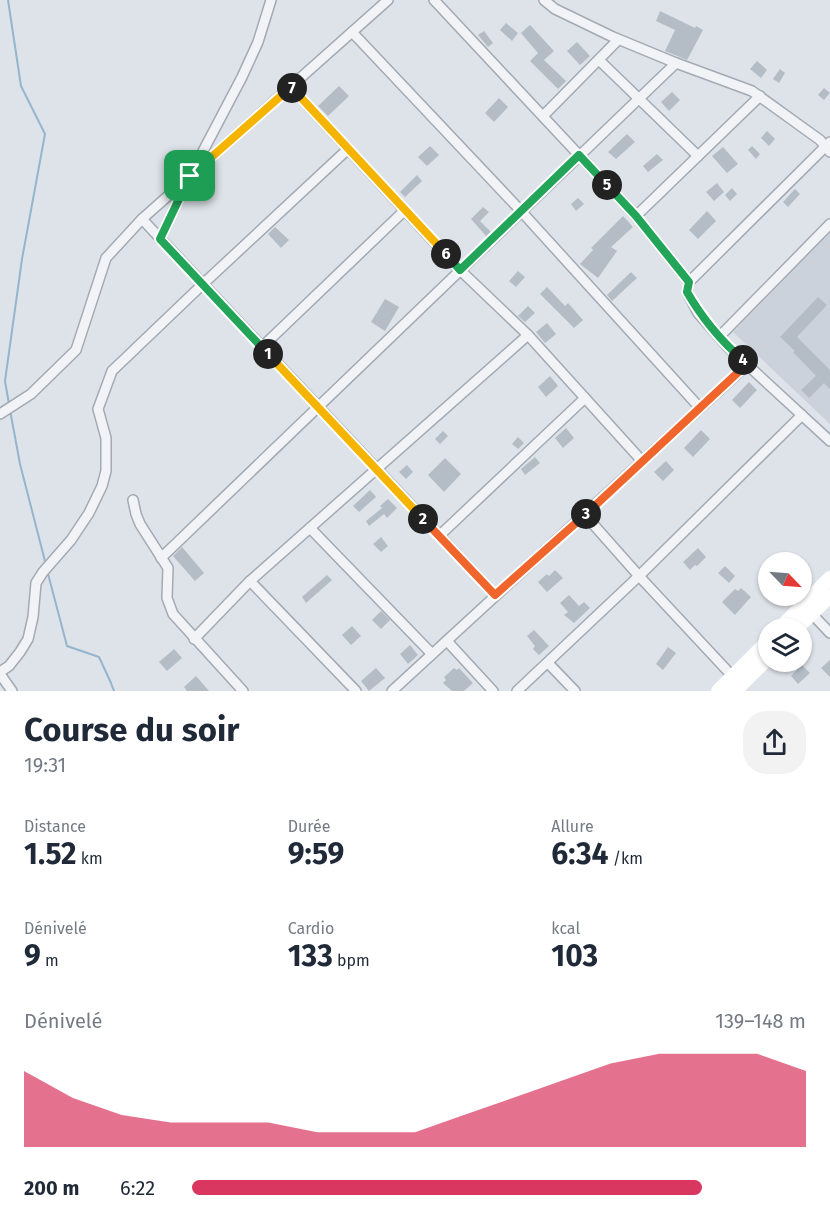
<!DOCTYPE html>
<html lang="fr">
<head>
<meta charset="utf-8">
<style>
	:root { --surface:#fff; --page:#f2f2f3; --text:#1f2937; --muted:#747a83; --accent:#d93760 }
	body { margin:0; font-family:"Fira Sans",sans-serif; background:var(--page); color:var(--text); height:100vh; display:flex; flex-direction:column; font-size:22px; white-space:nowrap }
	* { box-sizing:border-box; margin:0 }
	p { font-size:20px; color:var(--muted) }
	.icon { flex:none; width:33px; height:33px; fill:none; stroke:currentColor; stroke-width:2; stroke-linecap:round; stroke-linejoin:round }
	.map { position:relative; height:691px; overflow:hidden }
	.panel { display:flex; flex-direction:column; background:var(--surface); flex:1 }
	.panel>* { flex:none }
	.needle { width:39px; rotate:115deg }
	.controls { position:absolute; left:758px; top:552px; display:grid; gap:12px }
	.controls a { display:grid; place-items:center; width:54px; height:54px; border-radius:50%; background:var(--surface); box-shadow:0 2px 4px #0004; font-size:30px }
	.pin { position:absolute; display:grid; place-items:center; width:51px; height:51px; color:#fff; margin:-26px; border-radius:12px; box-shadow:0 3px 9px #0006 }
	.km { position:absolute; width:30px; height:30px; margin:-15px; border-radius:50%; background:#222; color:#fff; font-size:16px; line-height:30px; text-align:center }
	.round { display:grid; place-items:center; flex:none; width:63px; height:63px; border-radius:24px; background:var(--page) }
	.overview { display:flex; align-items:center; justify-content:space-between; height:102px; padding:0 24px }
	h1 { font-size:33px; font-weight:700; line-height:45px }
	.stats { display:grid; grid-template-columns:repeat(3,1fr); gap:9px; height:102px; padding:6px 24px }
	.stats div { display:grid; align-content:center }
	.stats b { font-size:30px; font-weight:700 }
	.stats small { font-size:16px; font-weight:400 }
	.stats p { font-size:16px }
	.chart { height:168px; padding:12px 24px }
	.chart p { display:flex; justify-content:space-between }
	.chart svg { width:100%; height:108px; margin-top:6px; fill:var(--accent); opacity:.7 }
	ul { padding:0 24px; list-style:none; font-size:20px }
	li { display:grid; grid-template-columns:96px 72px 1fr; align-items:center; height:45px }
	li i { height:15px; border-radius:8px; background:var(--accent) }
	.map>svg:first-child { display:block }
</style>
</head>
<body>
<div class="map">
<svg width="830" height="691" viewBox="0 0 830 691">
	<rect width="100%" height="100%" fill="#dee3e9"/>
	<polygon fill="#cbd2db" points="830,232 830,424 733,332"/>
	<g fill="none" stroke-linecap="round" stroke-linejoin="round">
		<g stroke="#95b5cc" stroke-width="2">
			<polyline points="8,0 21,86 45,134 22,259 5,381 9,404"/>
			<polyline points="10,410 20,464 46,565"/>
			<polyline points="47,570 67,646 99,657 111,683 114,691"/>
		</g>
	</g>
	<g fill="#b4bdc6">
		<polygon points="660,11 695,28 696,26 703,30 687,60 665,51 675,30 656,21"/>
		<polygon points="506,23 518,33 512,41 500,30"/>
		<polygon points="530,25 554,51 544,60 566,81 558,89 530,61 538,53 521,33"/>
		<polygon points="484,31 493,43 488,47 478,35"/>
		<polygon points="577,42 590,56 580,65 567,51"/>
		<polygon points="757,61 767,70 761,78 750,69"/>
		<polygon points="780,69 785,73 779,83 773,79"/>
		<polygon points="339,86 349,96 328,116 318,106"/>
		<polygon points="824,88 830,93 824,100 818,95"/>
		<polygon points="672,92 680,100 669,111 661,102"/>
		<polygon points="499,98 508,107 494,122 485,113"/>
		<polygon points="767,131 775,139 769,146 761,138"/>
		<polygon points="627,134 635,142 616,159 608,152"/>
		<polygon points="430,146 439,155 427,166 418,157"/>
		<polygon points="752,146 760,154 756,159 748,150"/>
		<polygon points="723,147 738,164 727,173 712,156"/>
		<polygon points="657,154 663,160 648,172 643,166"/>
		<polygon points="417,175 422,181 405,197 400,192"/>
		<polygon points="717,183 724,192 714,201 706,192"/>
		<polygon points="732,188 737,194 730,201 725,195"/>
		<polygon points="795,189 800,194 788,207 783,202"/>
		<polygon points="578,198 584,204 576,211 571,204"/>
		<polygon points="483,207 489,212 480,221 491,232 486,236 471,219"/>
		<polygon points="707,211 716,221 698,239 689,230"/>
		<polygon points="623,216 633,227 611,247 617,251 598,278 580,264 593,250 591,248"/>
		<polygon points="275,227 289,240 281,248 268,234"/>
		<polygon points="518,271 525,277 516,287 509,281"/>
		<polygon points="631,272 637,278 612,301 607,295"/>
		<polygon points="547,287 565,306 568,303 583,320 574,328 540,294"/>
		<polygon points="818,297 827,305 797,337 830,370 830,389 824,383 809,398 801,390 816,376 793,352 795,351 780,337"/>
		<polygon points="385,299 399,307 385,331 371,322"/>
		<polygon points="528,306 535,313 525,322 518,316"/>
		<polygon points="547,323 556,334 545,343 536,332"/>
		<polygon points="550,376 558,386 546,397 538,387"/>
		<polygon points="749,382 757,390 740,408 732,400"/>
		<polygon points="566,428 574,438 563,448 555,438"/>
		<polygon points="701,430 710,439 693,457 684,448"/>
		<polygon points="443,431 448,436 440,444 435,439"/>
		<polygon points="518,437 524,443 518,449 512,444"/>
		<polygon points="535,457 540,463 525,475 521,469"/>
		<polygon points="445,458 461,474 444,492 428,475"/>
		<polygon points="666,461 674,470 663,481 654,472"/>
		<polygon points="407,465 413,472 406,479 399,472"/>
		<polygon points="370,490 376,497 359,512 353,506"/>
		<polygon points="388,499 397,508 387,518 384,514 369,526 366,521 382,508 380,506"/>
		<polygon points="381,537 388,546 381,552 373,544"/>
		<polygon points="182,547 204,573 195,581 173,556"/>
		<polygon points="698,548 706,557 697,566 695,565 690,570 683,562"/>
		<polygon points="725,566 735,576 729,583 718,573"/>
		<polygon points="555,570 563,578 547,592 538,582 547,574 549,576"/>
		<polygon points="327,575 332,580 306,603 302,597"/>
		<polygon points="741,588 751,597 735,615 722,602 735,589 738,591"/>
		<polygon points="569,595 579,606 584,602 590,608 574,623 564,615 568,612 560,603"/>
		<polygon points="381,611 390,620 381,629 372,620"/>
		<polygon points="352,626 361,636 351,645 342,635"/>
		<polygon points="534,630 549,646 539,655 533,649 535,646 527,636"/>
		<polygon points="410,645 418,655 408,664 400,654"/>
		<polygon points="668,647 676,653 663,670 656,664"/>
		<polygon points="174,649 182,658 167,671 159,662"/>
		<polygon points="830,660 830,677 821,668"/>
		<polygon points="802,665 810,673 798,684 791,676"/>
		<polygon points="376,668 385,678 369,691 361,681"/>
		<polygon points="454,668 457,670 459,668 473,683 464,691 452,691 443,683 446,680 444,677"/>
		<polygon points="196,676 209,691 187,691 184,687"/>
	</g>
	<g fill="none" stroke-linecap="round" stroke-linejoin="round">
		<g stroke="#a3aab3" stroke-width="12">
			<g id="minor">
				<polyline points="434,0 636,216 689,282 687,292 698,313 728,347 830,441"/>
				<polyline points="544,0 555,9 613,37 676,63 752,91 820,140 830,152"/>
				<polyline points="352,32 521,211 700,408"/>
				<polyline points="599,60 698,156"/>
				<polyline points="291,87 460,270 528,335 642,461"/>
				<polyline points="543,116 618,40"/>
				<polyline points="636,216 760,96"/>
				<polyline points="142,219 495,595"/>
				<polyline points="160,239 190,176 242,77 258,42 271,0"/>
				<polyline points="689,282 830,142"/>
				<polyline points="719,337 830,224"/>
				<polyline points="262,347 405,210"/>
				<polyline points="0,414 31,394 76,350 106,258 142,219 388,0"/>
				<polyline points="133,500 136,514 140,524 168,568 167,598 173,614 243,691"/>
				<polyline points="585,515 639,576 735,679"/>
				<polyline points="310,528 432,654"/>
				<polyline points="439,536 585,398"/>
				<polyline points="161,558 676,63"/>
				<polyline points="250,581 356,691"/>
				<polyline points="812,614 830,633"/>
				<polyline points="194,639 250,581 528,335"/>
				<polyline points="447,641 493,691"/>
				<polyline points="548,663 575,691"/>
				<polyline points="0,672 9,666 20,652 28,639 33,617 36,583 43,572 71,540 89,513 102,486 106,471 106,438 98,409 112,371 203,284 348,149"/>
				<polyline points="0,674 12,691"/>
				<polyline points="392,691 748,364"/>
				<polyline points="517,691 639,576 802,415"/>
			</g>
		</g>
		<use href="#minor" stroke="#f1f3f7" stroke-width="9"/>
		<g stroke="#fff" stroke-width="14">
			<polyline points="780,628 830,578"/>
			<polyline points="797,628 830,596"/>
			<polyline points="718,691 768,641"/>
			<polyline points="735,691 768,658"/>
		</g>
	</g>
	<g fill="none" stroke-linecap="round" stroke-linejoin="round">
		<g stroke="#fff" stroke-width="12">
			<polyline id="split-1" points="190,176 160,239 268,354"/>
		</g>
		<g stroke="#fff" stroke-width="12">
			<polyline id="split-2" points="268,354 423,519"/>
		</g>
		<g stroke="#fff" stroke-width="12">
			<polyline id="split-3" points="423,519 495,595 586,514"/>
		</g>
		<g stroke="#fff" stroke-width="12">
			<polyline id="split-4" points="586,514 747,364 743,360"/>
		</g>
		<g stroke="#fff" stroke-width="12">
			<path id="split-5" d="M607 185 636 216 689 282 687 292C702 318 720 340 743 360"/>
		</g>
		<g stroke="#fff" stroke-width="12">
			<polyline id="split-6" points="446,254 460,270 579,155 607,185"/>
		</g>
		<g stroke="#fff" stroke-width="12">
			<polyline id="split-7" points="292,88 446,254"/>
		</g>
		<g stroke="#fff" stroke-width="12">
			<polyline id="split-8" points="190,176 291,87 292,88"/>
		</g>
		<use href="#split-1" stroke="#22a559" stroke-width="8"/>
		<use href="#split-2" stroke="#f5b400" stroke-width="8"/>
		<use href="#split-3" stroke="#f0652b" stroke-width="8"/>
		<use href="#split-4" stroke="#f0652b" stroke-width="8"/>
		<use href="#split-5" stroke="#22a559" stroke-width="8"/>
		<use href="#split-6" stroke="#22a559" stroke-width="8"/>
		<use href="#split-7" stroke="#f5b400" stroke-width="8"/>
		<use href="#split-8" stroke="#f5b400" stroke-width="8"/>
	</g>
</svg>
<div class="controls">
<a><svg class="needle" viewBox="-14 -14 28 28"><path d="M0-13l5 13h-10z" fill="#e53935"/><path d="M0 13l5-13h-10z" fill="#747a83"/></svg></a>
<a><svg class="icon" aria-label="layers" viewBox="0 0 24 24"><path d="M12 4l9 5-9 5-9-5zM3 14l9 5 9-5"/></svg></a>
</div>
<div class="pin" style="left:190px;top:176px;background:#1e9e55"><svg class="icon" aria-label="arrive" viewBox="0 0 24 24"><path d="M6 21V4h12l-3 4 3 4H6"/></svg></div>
<b class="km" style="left:268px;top:354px">1</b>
<b class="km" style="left:423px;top:519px">2</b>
<b class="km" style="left:586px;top:514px">3</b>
<b class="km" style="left:743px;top:360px">4</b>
<b class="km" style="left:607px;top:185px">5</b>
<b class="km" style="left:446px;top:254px">6</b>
<b class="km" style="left:292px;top:88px">7</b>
</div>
<section class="panel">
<div class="overview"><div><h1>Course du soir</h1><p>19:31</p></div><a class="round"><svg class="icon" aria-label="share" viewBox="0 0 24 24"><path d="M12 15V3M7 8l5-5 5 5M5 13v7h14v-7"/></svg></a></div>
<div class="stats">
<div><p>Distance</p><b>1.52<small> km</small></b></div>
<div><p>Durée</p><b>9:59</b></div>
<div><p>Allure</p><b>6:34<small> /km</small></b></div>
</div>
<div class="stats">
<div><p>Dénivelé</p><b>9<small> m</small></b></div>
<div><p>Cardio</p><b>133<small> bpm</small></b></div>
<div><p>kcal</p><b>103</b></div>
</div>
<div class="chart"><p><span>Dénivelé</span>139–148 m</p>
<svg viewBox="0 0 160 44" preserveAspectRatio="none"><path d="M0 44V13L10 24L20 31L30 34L40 34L50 34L60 38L70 38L80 38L90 31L100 24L110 17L120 10L130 6L140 6L150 6L160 13V44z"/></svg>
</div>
<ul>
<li><b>200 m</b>6:22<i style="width:83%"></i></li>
</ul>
</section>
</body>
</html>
